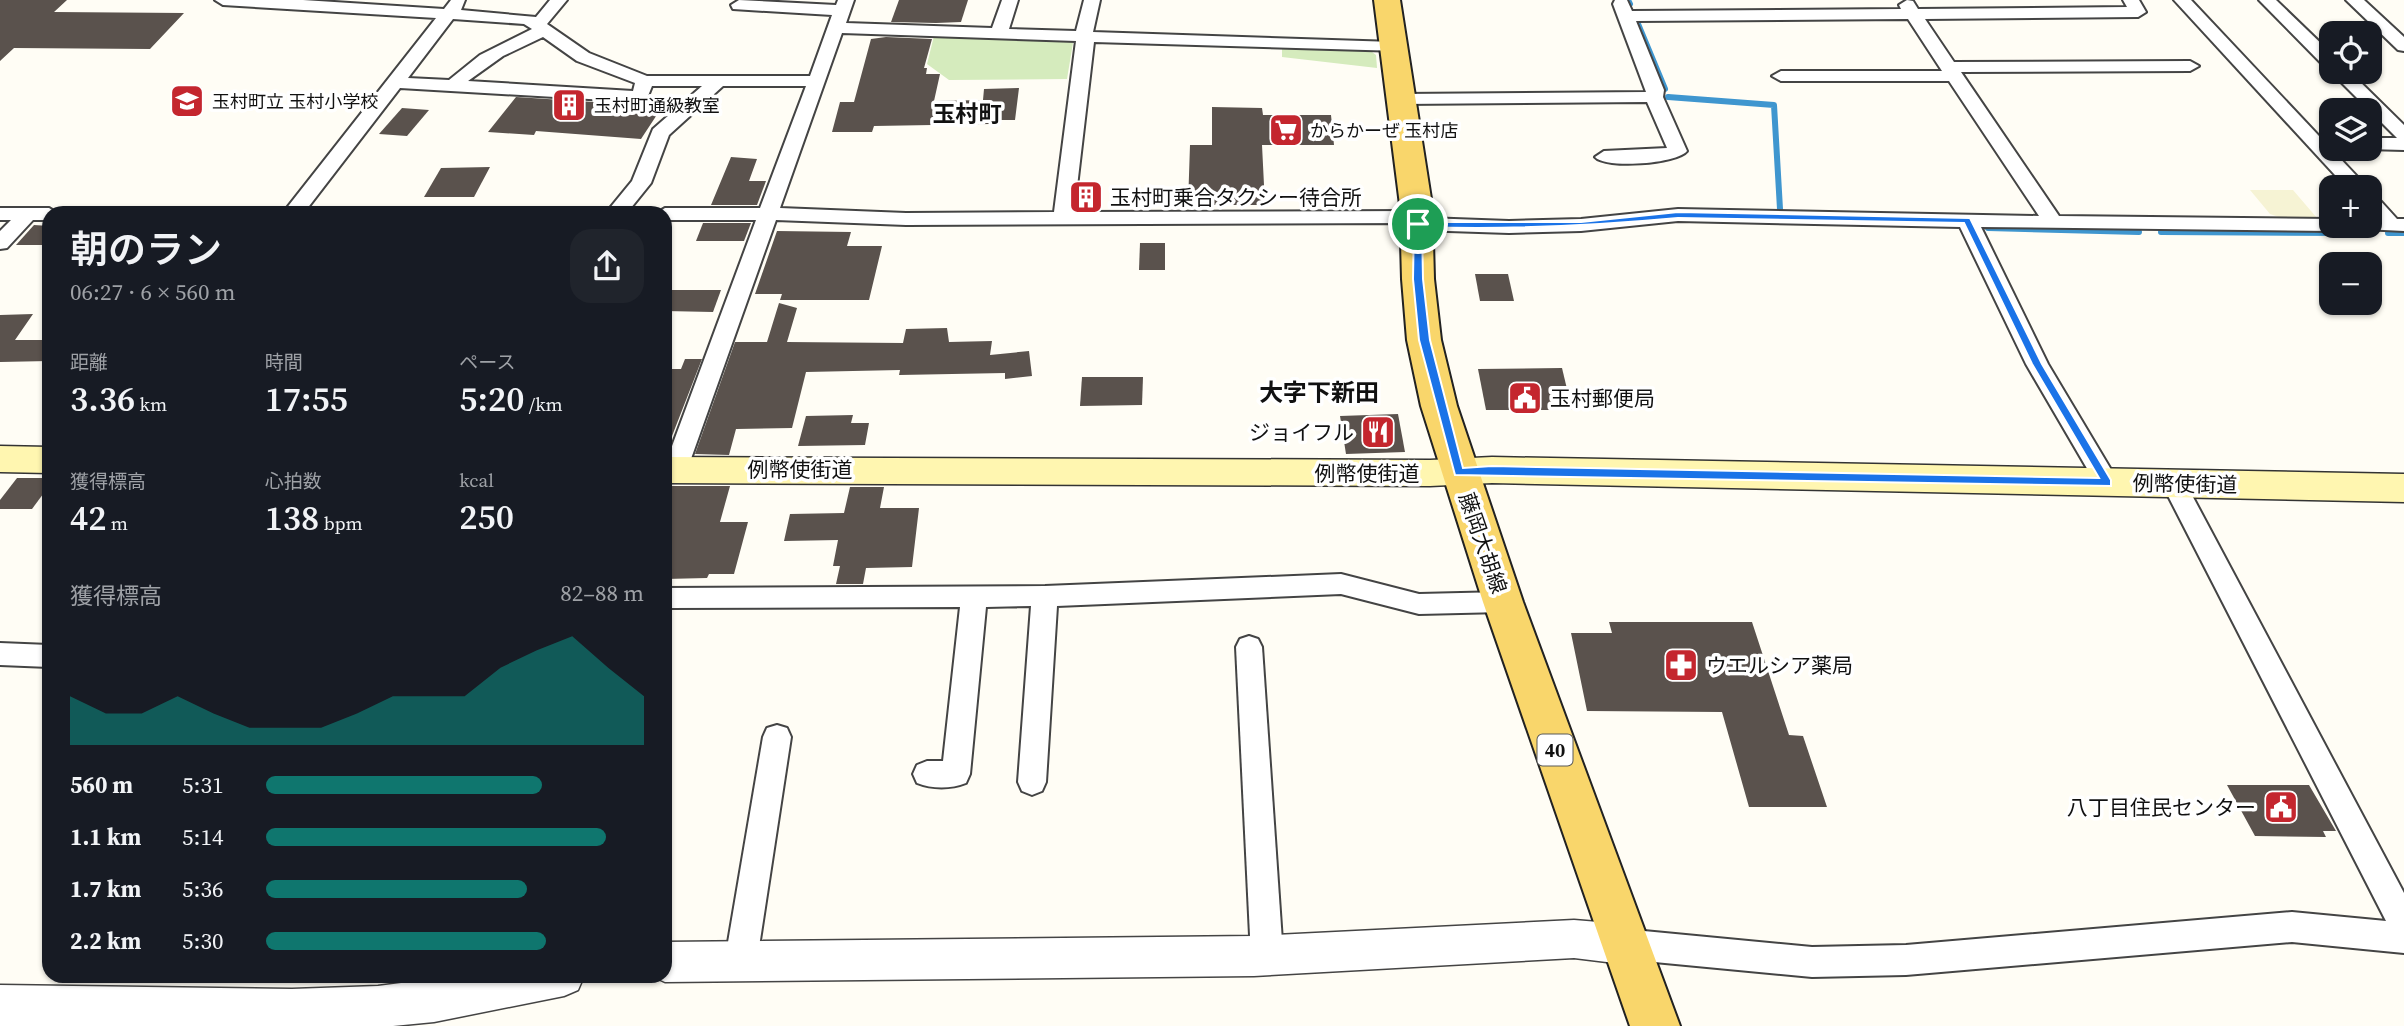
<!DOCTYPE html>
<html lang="ja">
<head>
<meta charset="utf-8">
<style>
	:root { --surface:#171b24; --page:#20242c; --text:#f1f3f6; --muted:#9ea1a6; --accent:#0f766e }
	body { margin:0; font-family:"Source Serif 4","Noto Sans JP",serif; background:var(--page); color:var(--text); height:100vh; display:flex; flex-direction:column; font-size:26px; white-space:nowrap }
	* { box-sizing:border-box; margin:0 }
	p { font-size:23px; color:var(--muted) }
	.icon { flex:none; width:38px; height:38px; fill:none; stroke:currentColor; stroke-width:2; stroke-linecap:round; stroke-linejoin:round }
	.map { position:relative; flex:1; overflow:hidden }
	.side { position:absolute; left:42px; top:206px; width:630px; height:777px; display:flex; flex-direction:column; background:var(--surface); border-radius:21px; box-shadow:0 2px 5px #0004 }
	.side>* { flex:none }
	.buttons { position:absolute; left:2319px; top:21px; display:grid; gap:14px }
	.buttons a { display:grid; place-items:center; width:63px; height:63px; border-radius:14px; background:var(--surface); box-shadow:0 2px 5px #0004; font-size:35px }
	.pin { position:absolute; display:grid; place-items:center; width:60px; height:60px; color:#fff; margin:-30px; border:4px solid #fff; border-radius:50%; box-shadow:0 2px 7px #0007 }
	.round { display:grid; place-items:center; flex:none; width:74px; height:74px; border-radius:21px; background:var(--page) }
	.head { display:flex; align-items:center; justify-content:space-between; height:119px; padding:0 28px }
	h1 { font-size:38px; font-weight:600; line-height:52px }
	.metrics { display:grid; grid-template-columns:repeat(3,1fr); gap:10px; height:119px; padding:7px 28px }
	.metrics div { display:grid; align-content:center }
	.metrics b { font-size:35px; font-weight:600 }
	.metrics small { font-size:19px; font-weight:400 }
	.metrics p { font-size:19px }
	.chart { height:196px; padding:14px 28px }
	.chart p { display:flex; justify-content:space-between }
	.chart svg { width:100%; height:126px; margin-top:7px; fill:var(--accent); opacity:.7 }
	ul { padding:0 28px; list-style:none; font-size:23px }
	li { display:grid; grid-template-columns:112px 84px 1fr; align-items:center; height:52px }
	li i { height:18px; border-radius:9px; background:var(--accent) }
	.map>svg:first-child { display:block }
</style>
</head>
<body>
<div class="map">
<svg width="2404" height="1026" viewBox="0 0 2404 1026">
	<rect width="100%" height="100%" fill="#fffdf5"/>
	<polygon fill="#f6f3d4" points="2250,190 2293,190 2317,218 2282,218 2270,214"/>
	<g fill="#d5ebbd">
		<polygon points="934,36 1068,40 1073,43 1067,79 949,80 927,64"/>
		<polygon points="1282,46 1372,52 1376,55 1377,68 1282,57"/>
	</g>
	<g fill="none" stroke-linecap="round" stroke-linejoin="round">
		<g stroke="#3f96cf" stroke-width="6">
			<polyline points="1628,0 1630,4"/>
			<polyline points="1638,24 1665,89"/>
			<polyline points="1668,97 1774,105 1780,209"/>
			<polyline points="1988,228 2139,232"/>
			<polyline points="2161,232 2354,233"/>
			<polyline points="2388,233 2404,233"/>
		</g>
	</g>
	<g fill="#5a524d">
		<polygon points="0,0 67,0 54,12 184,13 150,49 14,48 0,61"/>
		<polygon points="899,0 968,0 961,22 936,23 891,22"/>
		<polygon points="886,37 932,39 924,68 927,68 926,74 940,74 934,101 983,100 984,89 1019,88 1015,120 991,120 990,124 874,126 872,132 832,132 840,102 854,102 871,39"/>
		<polygon points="516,97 640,105 664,104 641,139 536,131 534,135 488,132"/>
		<polygon points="1212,107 1262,108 1263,115 1331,115 1334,145 1262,145 1265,205 1188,205 1190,145 1212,145"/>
		<polygon points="402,108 429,110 407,136 379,134"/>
		<polygon points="731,157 757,159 749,181 766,181 757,205 711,205"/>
		<polygon points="490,167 474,197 424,197 441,168"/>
		<polygon points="703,223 751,223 744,241 696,241"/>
		<polygon points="34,225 49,226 49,245 16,245"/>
		<polygon points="777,231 851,232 847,246 882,246 869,300 780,300 782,294 755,294"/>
		<polygon points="1140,243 1165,243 1165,270 1139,270"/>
		<polygon points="1475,274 1508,274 1514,301 1480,301"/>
		<polygon points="665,290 721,290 713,312 665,311"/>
		<polygon points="779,303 797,308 787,342 903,343 906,329 947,328 949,342 992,341 990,355 1029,351 1032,376 1005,379 1005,373 899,375 900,370 806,372 792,428 736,429 729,455 695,454 735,342 767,342"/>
		<polygon points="33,314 15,340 49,340 49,361 0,362 0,315"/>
		<polygon points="685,359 702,359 665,454 665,369 681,369"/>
		<polygon points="1562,368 1572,410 1486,410 1478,369"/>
		<polygon points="1082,377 1143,377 1142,405 1080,406"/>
		<polygon points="1398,414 1405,452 1346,454 1340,416"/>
		<polygon points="853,415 851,423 869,423 865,445 798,446 806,416"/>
		<polygon points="17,478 49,478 49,486 32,509 0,509 0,500"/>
		<polygon points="665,486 730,486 720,522 748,522 734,574 709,574 707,578 665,579"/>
		<polygon points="850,487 884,487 880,508 919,508 912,567 866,568 863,584 836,584 840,566 833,566 838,540 784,541 790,514 844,513"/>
		<polygon points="1609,622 1752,622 1789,735 1803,736 1827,807 1749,807 1722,712 1587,711 1571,633 1612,633"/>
		<polygon points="2227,785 2309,785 2336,831 2323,831 2326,837 2255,836"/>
	</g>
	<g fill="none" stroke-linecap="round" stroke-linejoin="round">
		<g stroke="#444" stroke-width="4">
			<g id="minor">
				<path d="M215 0H303L444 9 451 0H465L461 10 536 17 550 0H567L547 24 589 53 647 76H810L832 15 733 9 731 5 739 0 836 5 838 0H854L846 23 992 28 1002 0H1018L1009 29 1076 31 1084 0H1100L1093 32 1394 42 1400 43 1403 47 1400 51 1094 42 1074 212 1417 211 1424 213 1426 218 1509 221 1581 219 1678 209 2039 216 1949 81H1781L1772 76 1781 71H1942L1908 19 1636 21 1664 90 1663 97 1687 151C1677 164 1605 169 1595 157L1604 151 1667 148 1647 102 1401 104 1392 99 1401 94 1646 92 1613 4 1615 0H1627L1632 11 1901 9 1899 5 1907 0 1913 1 1918 9 2127 7 2123 0H2139L2146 12 2138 17 1925 19 1954 62 2190 61 2199 66 2190 71 1961 72 2059 216 2331 219V226H2341L2331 231 1981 227 2048 364 2119 483 2115 489 2107 492 2099 489 2026 364 1960 227 1678 221 1581 231 1509 233 1418 230 1411 228 1408 223 906 225 776 220 687 470 683 476 675 479 667 476 665 465 756 220H665V214H655L665 208H760L806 86H723L669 135 651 183 626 214H605L632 181 653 129 702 86H652L646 101 640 102 400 88 303 214H282L436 18 223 5ZM453 19 524 24 532 29 480 55 449 80 408 78ZM842 33 1076 41 1054 212 906 213 780 208ZM543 37 577 61 635 83 633 91 468 81 503 56Z"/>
				<polygon points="2174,0 2191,0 2367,187 2346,187"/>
				<polygon points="2259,0 2276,0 2331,53 2331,68 2325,67"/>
				<polygon points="2346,0 2364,0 2404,37 2404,51 2398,50"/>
				<polygon points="2331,72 2350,72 2404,125 2404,150 2366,149 2370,149 2370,138 2397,138"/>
				<polygon points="2370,195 2377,197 2397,219 2404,219 2404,231 2363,229 2360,226 2370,226 2370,219 2375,219 2370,212"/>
				<polygon points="0,208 49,208 59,214 49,214 49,220 33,220 7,248 0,249 0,231 11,220 0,220"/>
				<polygon points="109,208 132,208 142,214 99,214"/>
				<polygon points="2174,475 2183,478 2186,484 2404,893 2404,953 2292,942 1906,975 1812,977 1623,959 1612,955 1607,944 1612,933 1623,929 1812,947 1906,945 2292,912 2386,921 2162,484 2165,478"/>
				<path d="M1341 574 1419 594 1503 592 1512 595 1516 602 1512 609 1503 612 1419 614 1341 594 1057 606 1046 782 1042 791 1032 795 1022 791 1018 782 1031 606 986 607 970 774 966 783C951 789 932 789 917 783L913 774 917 765 927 761H943L960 607 665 608V588L1045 586Z"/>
				<polygon points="1249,636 1258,639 1262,647 1283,956 1278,967 1267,971 1256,967 1251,956 1236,647 1240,639"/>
				<polygon points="0,643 49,645 49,667 0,665"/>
				<polygon points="777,725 787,728 791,737 757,960 752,971 741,975 730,971 725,960 763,737 767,728"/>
			</g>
		</g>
		<g stroke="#444" stroke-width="3">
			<g id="tertiary">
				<polygon points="1574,920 1623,924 1637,930 1643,944 1637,958 1623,964 1574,958 1254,976 665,982 652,976 665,976 665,942 1254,936"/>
				<polygon points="455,976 584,976 578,990 564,996 434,1022 393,1026 0,1026 0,985 292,989 378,986"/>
			</g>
		</g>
		<g stroke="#333" stroke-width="3">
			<g id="secondary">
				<polygon points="0,446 49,447 49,473 0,472"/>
				<polygon points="665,457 1430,460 1492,457 2404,474 2404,502 1492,483 1430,486 665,483"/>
			</g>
		</g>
		<g stroke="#222" stroke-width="4">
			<polygon id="primary" points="1374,0 1400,0 1432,205 1434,279 1441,340 1457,406 1523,602 1680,1026 1630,1026 1483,602 1421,406 1407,340 1402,279 1400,205"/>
		</g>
		<use href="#minor" fill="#fff" fill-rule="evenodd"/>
		<use href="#tertiary" fill="#fff" fill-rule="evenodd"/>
		<use href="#secondary" fill="#fff6b0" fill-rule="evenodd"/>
		<use href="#primary" fill="#f9d66b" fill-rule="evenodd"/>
	</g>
	<path fill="#1a73e8" stroke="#fff" stroke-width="2" fill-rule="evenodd" d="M1678 212 1970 218 2042 364 2111 480V486L1455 475 1419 340 1413 279 1414 222H1581ZM1678 218 1964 223 2032 364 2099 478 1492 466 1463 468 1430 340 1423 279 1422 227C1510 230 1591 226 1678 218Z"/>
	<defs>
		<g id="school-square" transform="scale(1.75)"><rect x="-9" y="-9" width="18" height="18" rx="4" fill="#c4262e" stroke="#fff"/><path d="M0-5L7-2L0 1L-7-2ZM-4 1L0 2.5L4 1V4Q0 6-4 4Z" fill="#fff"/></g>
		<g id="building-square" transform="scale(1.75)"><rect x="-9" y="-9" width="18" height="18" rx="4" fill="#c4262e" stroke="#fff"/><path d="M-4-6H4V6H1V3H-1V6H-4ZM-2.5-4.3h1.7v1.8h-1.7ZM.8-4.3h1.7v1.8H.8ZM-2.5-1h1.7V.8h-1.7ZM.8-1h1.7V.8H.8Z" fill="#fff"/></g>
		<g id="supermarket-square" transform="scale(1.75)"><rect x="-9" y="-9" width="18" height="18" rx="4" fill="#c4262e" stroke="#fff"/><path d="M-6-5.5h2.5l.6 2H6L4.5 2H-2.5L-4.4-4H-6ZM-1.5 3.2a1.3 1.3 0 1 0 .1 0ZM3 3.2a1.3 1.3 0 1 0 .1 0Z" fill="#fff"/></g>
		<g id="civic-square" transform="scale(1.75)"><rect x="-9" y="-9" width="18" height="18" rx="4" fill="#c4262e" stroke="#fff"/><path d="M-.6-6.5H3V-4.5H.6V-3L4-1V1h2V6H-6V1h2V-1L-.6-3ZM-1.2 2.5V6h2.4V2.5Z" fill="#fff"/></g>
		<g id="restaurant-square" transform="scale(1.75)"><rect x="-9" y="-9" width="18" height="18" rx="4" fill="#c4262e" stroke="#fff"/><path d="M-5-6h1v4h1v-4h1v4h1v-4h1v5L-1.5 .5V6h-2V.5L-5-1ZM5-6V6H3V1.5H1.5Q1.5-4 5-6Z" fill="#fff"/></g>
		<g id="pharmacy-square" transform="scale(1.75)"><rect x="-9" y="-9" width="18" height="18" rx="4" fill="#c4262e" stroke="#fff"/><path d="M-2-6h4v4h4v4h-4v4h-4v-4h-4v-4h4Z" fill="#fff"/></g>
	</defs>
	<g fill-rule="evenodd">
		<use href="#school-square" x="187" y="101"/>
		<use href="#building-square" x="569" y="105"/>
		<use href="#supermarket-square" x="1286" y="130"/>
		<use href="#building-square" x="1086" y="197"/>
		<use href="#civic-square" x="1525" y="398"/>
		<use href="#restaurant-square" x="1378" y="432"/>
		<use href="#pharmacy-square" x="1681" y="665"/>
		<use href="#civic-square" x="2281" y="807"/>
	</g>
	<g text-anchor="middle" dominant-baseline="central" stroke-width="7" stroke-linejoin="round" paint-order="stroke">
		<g font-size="18" fill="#111" stroke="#fff" text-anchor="start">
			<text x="212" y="101">玉村町立 玉村小学校</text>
			<text x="594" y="105">玉村町通級教室</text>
			<text x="1310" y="130">からかーぜ 玉村店</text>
		</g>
		<rect fill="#fff" stroke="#585858" stroke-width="2" x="1537.5" y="734.5" width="35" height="31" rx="5"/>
		<g font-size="19" font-weight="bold" fill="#111">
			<text x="1555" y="750">40</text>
		</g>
		<g font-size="21" fill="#111" stroke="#fff" text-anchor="start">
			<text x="1110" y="197">玉村町乗合タクシー待合所</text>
			<text x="1550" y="398">玉村郵便局</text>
			<text x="1354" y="432" text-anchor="end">ジョイフル</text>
			<text x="1706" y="665">ウエルシア薬局</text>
			<text x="2256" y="807" text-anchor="end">八丁目住民センター</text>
		</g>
		<g font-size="21" fill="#111" stroke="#fff">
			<text x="800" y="469">例幣使街道</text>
			<text x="1367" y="473">例幣使街道</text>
			<text transform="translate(2185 484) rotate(1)">例幣使街道</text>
			<text transform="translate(1483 543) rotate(71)">藤岡大胡線</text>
		</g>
		<g font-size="23" font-weight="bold" fill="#111" stroke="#fff">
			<text x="967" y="114">玉村町</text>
		</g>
		<g font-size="24" font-weight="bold" fill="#111" stroke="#fff">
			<text x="1319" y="392">大字下新田</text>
		</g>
	</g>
</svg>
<div class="buttons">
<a><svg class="icon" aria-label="locate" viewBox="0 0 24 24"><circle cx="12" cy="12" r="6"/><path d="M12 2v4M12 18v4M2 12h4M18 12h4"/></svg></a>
<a><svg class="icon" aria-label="layers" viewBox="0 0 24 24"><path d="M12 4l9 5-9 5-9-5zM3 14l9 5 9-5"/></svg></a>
<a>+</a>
<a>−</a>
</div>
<div class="pin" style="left:1418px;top:224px;background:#1e9e55"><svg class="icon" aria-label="arrive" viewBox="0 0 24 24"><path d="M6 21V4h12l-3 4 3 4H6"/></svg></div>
<section class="side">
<div class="head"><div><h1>朝のラン</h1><p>06:27 · 6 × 560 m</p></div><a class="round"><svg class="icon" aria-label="share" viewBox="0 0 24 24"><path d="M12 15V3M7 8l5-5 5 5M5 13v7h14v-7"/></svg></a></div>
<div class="metrics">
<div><p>距離</p><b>3.36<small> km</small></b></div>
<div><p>時間</p><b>17:55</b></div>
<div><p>ペース</p><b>5:20<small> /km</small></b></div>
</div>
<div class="metrics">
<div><p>獲得標高</p><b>42<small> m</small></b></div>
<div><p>心拍数</p><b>138<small> bpm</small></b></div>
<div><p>kcal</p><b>250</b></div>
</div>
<div class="chart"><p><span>獲得標高</span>82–88 m</p>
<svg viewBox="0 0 160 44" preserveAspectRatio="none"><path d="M0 44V27L10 33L20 33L30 27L40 33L50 38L60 38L70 38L80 33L90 27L100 27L110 27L120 17L130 11L140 6L150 17L160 27V44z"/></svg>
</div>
<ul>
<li><b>560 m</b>5:31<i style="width:73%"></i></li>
<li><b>1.1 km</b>5:14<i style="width:90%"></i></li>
<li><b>1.7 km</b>5:36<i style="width:69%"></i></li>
<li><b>2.2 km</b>5:30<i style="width:74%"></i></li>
</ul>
</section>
</div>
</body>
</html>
